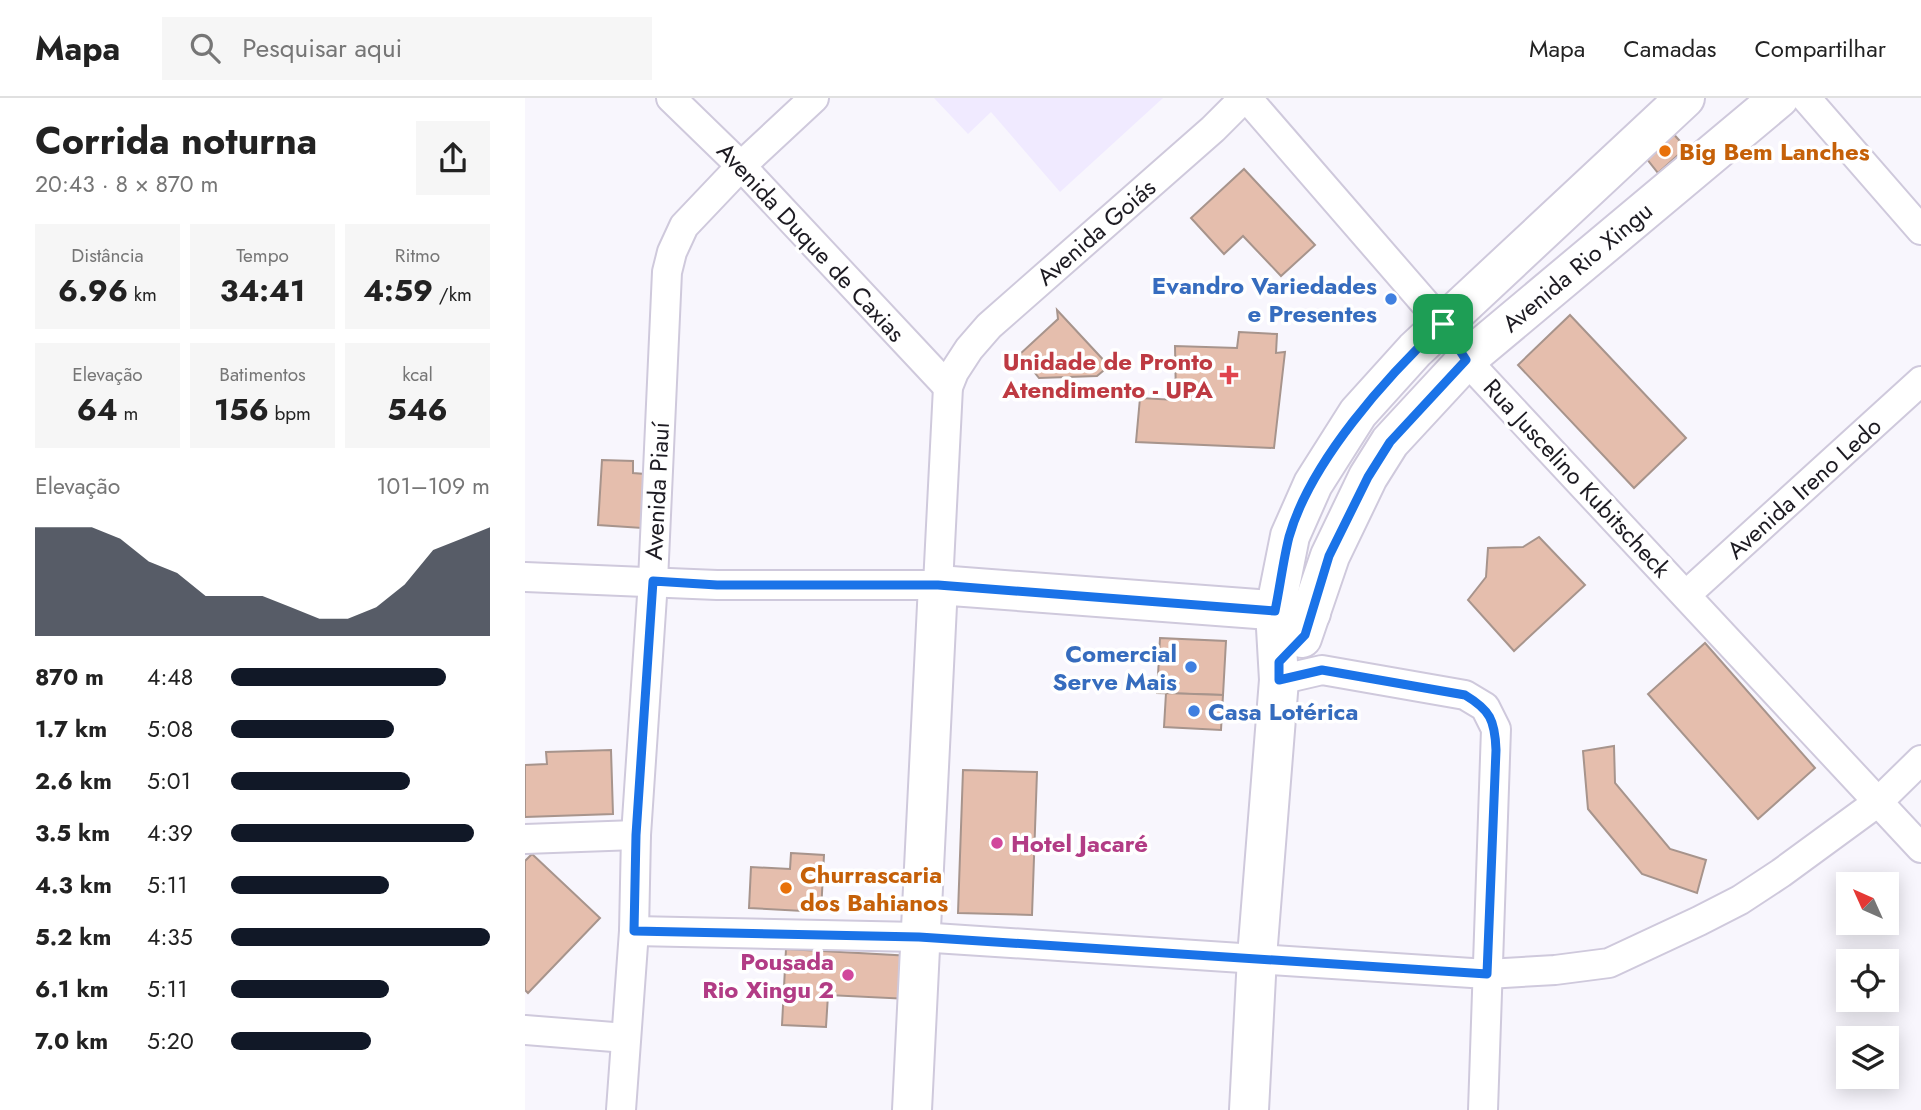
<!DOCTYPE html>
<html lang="pt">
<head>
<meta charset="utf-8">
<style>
	:root { --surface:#fff; --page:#f6f6f6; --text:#222; --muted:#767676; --line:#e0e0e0; --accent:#111827 }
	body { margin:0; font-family:Jost,sans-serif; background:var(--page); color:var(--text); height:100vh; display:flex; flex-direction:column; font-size:26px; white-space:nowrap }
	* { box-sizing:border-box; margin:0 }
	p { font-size:23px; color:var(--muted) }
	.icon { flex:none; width:38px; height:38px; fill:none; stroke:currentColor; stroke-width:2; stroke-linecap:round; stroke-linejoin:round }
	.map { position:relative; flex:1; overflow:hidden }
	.sheet { display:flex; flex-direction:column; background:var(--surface); width:525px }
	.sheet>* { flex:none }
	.needle { width:46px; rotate:315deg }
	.tools { position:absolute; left:1311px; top:774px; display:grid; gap:14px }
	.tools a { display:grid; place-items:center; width:63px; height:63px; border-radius:0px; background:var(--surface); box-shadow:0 4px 18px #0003; font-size:35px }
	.pin { position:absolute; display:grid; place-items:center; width:60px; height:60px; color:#fff; margin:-30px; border-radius:14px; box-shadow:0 4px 10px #0006 }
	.round { display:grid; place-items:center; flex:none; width:74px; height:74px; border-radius:0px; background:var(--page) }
	.overview { display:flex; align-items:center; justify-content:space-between; height:119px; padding:0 35px }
	h1 { font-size:38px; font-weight:700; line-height:52px }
	.stats { display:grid; grid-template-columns:repeat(3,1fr); gap:10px; height:119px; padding:7px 35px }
	.stats div { display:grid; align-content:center; border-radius:0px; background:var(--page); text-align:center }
	.stats b { font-size:30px; font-weight:700 }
	.stats small { font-size:19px; font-weight:400 }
	.stats p { font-size:19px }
	.chart { height:196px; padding:14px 35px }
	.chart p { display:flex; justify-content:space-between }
	.chart svg { width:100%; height:126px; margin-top:7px; fill:var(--accent); opacity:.7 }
	ul { padding:0 35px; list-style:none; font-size:23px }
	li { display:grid; grid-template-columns:112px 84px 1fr; align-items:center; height:52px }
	li i { height:18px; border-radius:9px; background:var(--accent) }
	header { display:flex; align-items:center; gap:42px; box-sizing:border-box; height:98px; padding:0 35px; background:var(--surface); border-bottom:2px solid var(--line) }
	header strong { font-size:33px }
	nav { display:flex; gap:38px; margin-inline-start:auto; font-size:24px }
	.search { width:490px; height:63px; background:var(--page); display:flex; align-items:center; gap:18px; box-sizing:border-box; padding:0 24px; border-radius:0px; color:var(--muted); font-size:26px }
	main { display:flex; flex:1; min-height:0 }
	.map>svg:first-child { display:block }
</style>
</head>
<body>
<header>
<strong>Mapa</strong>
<div class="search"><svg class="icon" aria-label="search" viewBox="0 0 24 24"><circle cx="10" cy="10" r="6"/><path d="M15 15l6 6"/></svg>Pesquisar aqui</div>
<nav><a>Mapa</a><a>Camadas</a><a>Compartilhar</a></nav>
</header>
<main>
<section class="sheet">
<div class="overview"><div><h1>Corrida noturna</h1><p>20:43 · 8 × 870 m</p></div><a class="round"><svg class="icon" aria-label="share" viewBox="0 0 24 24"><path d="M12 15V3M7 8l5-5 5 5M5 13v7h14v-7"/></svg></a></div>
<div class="stats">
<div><p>Distância</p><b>6.96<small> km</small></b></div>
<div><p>Tempo</p><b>34:41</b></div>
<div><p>Ritmo</p><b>4:59<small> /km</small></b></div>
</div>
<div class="stats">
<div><p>Elevação</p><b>64<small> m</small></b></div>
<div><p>Batimentos</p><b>156<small> bpm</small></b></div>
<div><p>kcal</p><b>546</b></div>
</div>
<div class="chart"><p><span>Elevação</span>101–109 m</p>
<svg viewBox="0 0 160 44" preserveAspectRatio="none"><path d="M0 44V6L10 6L20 6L30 10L40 18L50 22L60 30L70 30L80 30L90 34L100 38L110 38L120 34L130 26L140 14L150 10L160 6V44z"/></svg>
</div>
<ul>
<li><b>870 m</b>4:48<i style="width:83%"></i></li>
<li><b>1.7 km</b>5:08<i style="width:63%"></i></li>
<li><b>2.6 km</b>5:01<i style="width:69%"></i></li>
<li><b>3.5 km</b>4:39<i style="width:94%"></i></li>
<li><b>4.3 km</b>5:11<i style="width:61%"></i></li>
<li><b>5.2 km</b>4:35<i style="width:100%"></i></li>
<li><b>6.1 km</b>5:11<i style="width:61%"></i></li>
<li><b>7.0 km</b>5:20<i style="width:54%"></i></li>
</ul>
</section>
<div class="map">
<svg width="1396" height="1012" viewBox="0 0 1396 1012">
	<rect width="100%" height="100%" fill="#f8f6fd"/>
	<polygon fill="#f0eaff" points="409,0 638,0 535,94 466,14 443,36"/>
	<g fill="#e5bead" stroke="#a7948c" stroke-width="2">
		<polygon points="1145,32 1161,50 1133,75 1118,56"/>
		<polygon points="719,71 790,147 756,178 718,138 699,156 666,120"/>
		<polygon points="532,212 584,268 572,278 514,280 495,256 533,221"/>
		<polygon points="1045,217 1161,340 1109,390 993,267"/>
		<polygon points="714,234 752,236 751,255 760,254 749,350 611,344 615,300 651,302 650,248 712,250"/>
		<polygon points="77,362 108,363 108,375 120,376 117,430 73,427"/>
		<polygon points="1014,439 1060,487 989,553 943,502 961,479 963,450 998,449"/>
		<polygon points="635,540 701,543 698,597 632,595"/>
		<polygon points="1180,545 1290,670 1233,721 1123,596"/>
		<polygon points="641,595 698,597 696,632 639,629"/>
		<polygon points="1089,648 1090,685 1145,751 1181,762 1172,795 1117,776 1063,711 1058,653"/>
		<polygon points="86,652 88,716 0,719 0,667 22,666 21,654"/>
		<polygon points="438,672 512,674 507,817 433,815"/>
		<polygon points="266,755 299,757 296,814 224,810 226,769 265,771"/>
		<polygon points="7,756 75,820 3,895 0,892 0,763"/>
		<polygon points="261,851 387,858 384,901 303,897 301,929 257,927"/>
	</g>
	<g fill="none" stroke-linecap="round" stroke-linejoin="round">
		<g stroke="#cfc9dc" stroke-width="32">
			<g id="street">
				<polyline points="146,0 216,68 423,289"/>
				<polyline points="722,0 918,226 941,262 1396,750"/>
				<polyline points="1281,0 1396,132"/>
				<polyline points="0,479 192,487 413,487 423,289 429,274 444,251 464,228 688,31 719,0"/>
				<polyline points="1162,496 1396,283"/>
				<polyline points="754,582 797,572 940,597 960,609 971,631 958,1012"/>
				<polyline points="0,741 111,737"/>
				<polyline points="109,833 394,839 962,876 1030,872 1084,865 1174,823 1215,802 1256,775 1353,704 1396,662"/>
				<polyline points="0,932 101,940"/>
				<polyline points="96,1012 109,833 111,737 128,483 142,174 147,154 159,128 216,68 289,0"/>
			</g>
		</g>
		<g stroke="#cfc9dc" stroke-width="42">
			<g id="secondary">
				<polyline points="777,540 805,458 843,379 865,344 941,262 1254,0"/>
				<polyline points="387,1012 413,487 786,515"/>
				<polyline points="724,1012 732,859 754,582 750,513 765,438 788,386 833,315 890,252 1160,0"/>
			</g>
		</g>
		<use href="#street" stroke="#fff" stroke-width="28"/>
		<use href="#secondary" stroke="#fff" stroke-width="38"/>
	</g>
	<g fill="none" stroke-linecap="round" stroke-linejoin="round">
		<g stroke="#fff" stroke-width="14">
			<path id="route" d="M918 226 941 262 865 344 843 379 804 458 780 537 754 564V582L797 572 940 597C965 612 970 622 971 652L962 876 394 839 109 833 111 737 128 483 192 487H413L750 513C755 489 758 463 764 439 785 364 862 278 918 226Z"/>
		</g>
		<use href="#route" stroke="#1a73e8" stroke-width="9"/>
	</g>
	<g fill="#e8710a" stroke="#fff" stroke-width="2.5">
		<circle cx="1140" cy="53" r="7"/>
		<circle cx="261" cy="790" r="7"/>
	</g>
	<g fill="#3f7fe0" stroke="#fff" stroke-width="2.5">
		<circle cx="866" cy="201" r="7"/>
		<circle cx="666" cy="569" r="7"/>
		<circle cx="669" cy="613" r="7"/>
	</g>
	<path fill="#e0444e" stroke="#fff" stroke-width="2.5" d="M700.5 266.5h7v7h7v7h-7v7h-7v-7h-7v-7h7z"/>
	<g fill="#d1479c" stroke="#fff" stroke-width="2.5">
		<circle cx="472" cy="745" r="7"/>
		<circle cx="323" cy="877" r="7"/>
	</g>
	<g text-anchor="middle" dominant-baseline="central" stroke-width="7" stroke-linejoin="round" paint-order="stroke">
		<g font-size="24" font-weight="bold" fill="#c56008" stroke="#fff" text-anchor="start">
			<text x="1154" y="53">Big Bem Lanches</text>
			<text x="275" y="776">Churrascaria<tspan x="275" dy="28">dos Bahianos</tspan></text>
		</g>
		<g font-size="24" fill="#1d1b22" stroke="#fff">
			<text transform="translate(571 134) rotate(-41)">Avenida Goiás</text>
			<text transform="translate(286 144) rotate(47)">Avenida Duque de Caxias</text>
			<text transform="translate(1052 169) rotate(-40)">Avenida Rio Xingu</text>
			<text transform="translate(1052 380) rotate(47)">Rua Juscelino Kubitscheck</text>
			<text transform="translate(1279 390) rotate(-42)">Avenida Ireno Ledo</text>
			<text transform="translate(132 393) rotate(-87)">Avenida Piauí</text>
		</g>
		<g font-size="24" font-weight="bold" fill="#366cbe" stroke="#fff" text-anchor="end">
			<text x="852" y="187">Evandro Variedades<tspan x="852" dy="28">e Presentes</tspan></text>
			<text x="652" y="555">Comercial<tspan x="652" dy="28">Serve Mais</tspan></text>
			<text x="683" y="613" text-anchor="start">Casa Lotérica</text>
		</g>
		<g font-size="24" font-weight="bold" fill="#be3a42" stroke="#fff" text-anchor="end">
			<text x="688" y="263">Unidade de Pronto<tspan x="688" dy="28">Atendimento - UPA</tspan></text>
		</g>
		<g font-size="24" font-weight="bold" fill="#b23c85" stroke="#fff" text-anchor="start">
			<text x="486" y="745">Hotel Jacaré</text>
			<text x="309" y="863" text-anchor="end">Pousada<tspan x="309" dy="28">Rio Xingu 2</tspan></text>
		</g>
	</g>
</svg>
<div class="tools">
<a><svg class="needle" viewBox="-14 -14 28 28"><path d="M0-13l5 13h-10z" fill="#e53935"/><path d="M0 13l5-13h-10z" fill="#767676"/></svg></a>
<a><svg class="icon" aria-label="locate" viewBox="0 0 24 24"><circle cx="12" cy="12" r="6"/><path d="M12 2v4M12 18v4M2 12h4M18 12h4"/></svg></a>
<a><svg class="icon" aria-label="layers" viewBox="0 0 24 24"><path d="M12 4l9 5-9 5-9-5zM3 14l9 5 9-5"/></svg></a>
</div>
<div class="pin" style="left:918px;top:226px;background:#1e9e55"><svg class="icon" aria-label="arrive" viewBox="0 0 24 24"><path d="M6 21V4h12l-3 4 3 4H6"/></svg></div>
</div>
</main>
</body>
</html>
